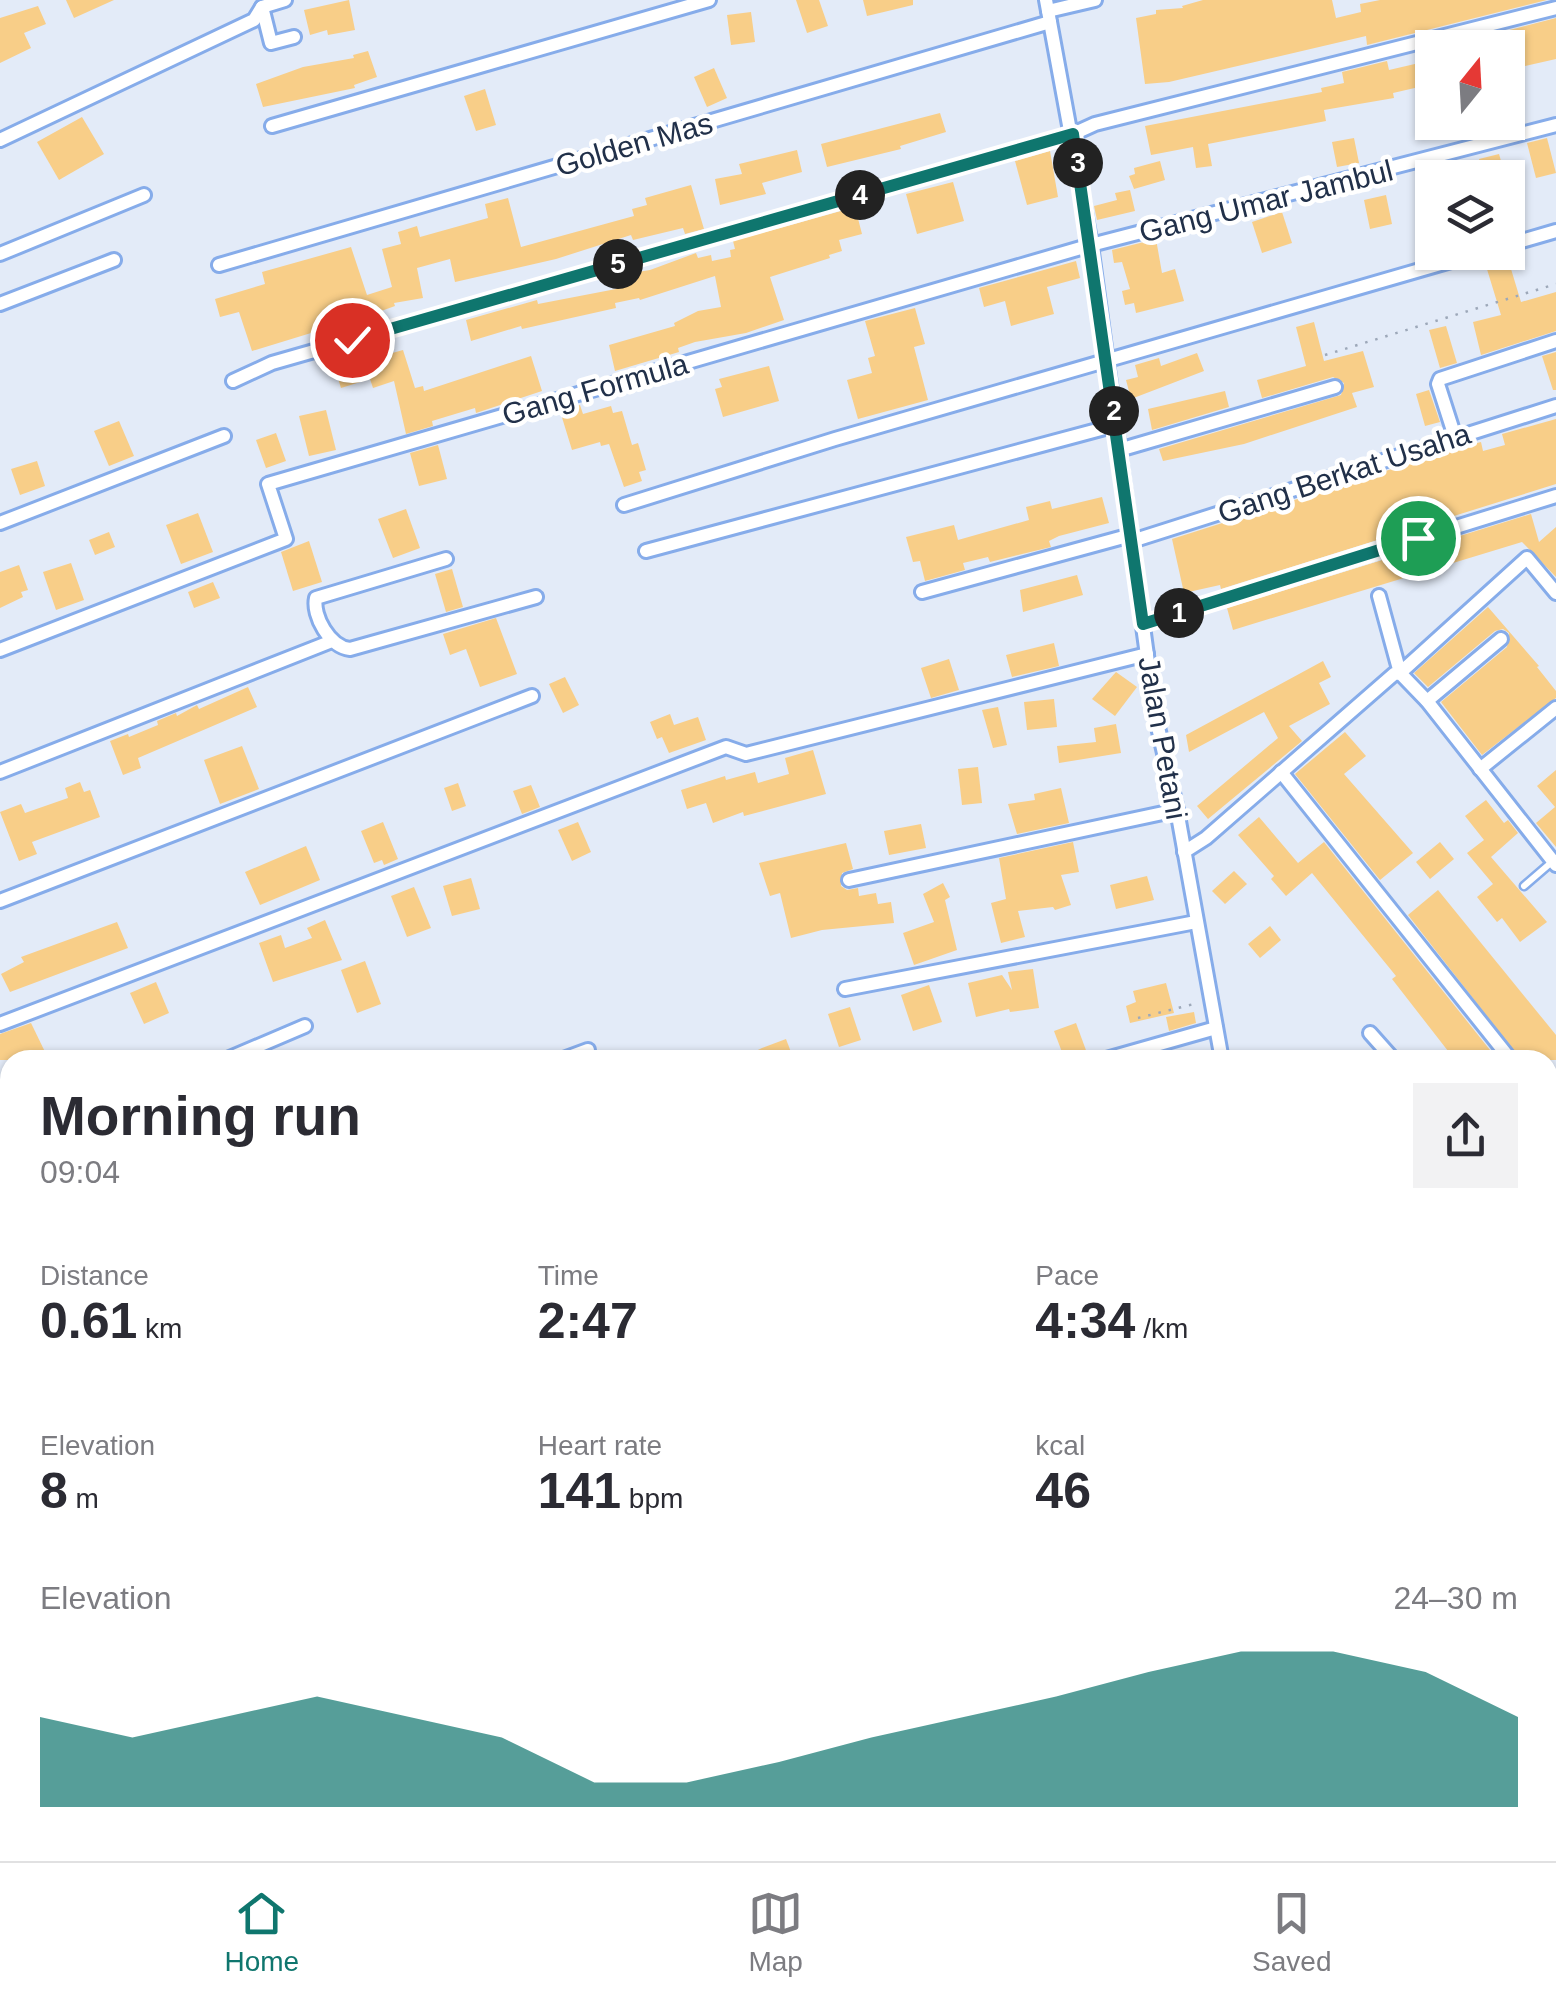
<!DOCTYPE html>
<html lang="en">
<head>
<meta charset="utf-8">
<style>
	:root { --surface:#fff; --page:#f2f2f3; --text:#2b2b33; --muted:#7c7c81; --line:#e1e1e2; --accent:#0f766e }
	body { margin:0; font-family:Arial,sans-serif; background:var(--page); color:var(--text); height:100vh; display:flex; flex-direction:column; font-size:38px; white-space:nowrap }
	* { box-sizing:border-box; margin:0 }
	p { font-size:32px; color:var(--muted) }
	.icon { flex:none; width:55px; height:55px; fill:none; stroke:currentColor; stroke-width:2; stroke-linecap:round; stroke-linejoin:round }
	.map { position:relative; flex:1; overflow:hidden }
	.panel { position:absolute; left:0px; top:1050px; width:1558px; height:812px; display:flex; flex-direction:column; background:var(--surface); border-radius:30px 30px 0 0; box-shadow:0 2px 8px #0004 }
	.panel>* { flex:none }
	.needle { width:65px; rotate:18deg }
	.tools { position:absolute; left:1415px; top:30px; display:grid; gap:20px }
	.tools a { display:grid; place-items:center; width:110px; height:110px; border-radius:0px; background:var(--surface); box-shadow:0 2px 8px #0004; font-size:50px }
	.pin { position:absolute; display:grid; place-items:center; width:85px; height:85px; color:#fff; margin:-42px; border:5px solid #fff; border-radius:50%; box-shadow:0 2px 10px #0007 }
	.km { position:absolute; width:50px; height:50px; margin:-25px; border-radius:50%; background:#222; color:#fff; font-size:28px; line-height:50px; text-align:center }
	.round { display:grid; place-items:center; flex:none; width:105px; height:105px; border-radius:0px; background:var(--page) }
	.headline { display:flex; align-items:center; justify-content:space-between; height:170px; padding:0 40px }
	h1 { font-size:55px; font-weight:600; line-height:75px }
	.figures { display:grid; grid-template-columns:repeat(3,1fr); gap:15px; height:170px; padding:10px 40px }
	.figures div { display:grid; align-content:center }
	.figures b { font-size:50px; font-weight:600 }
	.figures small { font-size:28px; font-weight:400 }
	.figures p { font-size:28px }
	.chart { height:280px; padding:20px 40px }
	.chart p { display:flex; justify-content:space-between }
	.chart svg { width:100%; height:180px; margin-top:10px; fill:var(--accent); opacity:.7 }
	.menu { display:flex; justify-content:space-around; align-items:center; height:140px; border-top:2px solid var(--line); background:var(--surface); font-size:28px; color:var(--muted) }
	.menu a { display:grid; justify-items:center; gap:5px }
	.menu .selected { color:var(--accent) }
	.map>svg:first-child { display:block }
</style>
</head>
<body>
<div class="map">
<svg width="1556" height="1861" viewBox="0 0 1556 1861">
	<rect width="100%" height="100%" fill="#e3ebf8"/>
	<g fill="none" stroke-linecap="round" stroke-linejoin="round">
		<g stroke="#b2caf1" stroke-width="30">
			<polyline points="0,1548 10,1571"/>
			<polyline points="135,1852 139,1861"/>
		</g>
	</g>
	<g fill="#f8ce88">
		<polygon points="66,0 114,0 74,18"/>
		<polygon points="349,0 355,30 328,35 327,30 310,35 304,10"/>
		<polygon points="796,0 819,0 828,26 807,33"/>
		<polygon points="863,0 913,0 913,5 867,16"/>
		<polygon points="1203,0 1332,0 1336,18 1361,12 1360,4 1380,0 1547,0 1367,45 1366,36 1169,82 1145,84 1136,18 1156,14 1156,10 1183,8 1182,6"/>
		<polygon points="38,6 46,24 24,33 31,48 0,63 0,18"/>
		<polygon points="751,12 755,42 731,45 727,15"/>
		<polygon points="1556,18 1556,59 1508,70 1508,48 1440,48"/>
		<polygon points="368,51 377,77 354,85 355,88 263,107 256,84 303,67 354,58 353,55"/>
		<polygon points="1432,60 1432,84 1393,93 1394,98 1324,110 1326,121 1208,144 1212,166 1196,168 1193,147 1151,155 1145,126 1322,92 1321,88 1344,83 1342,72 1387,61 1389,70"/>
		<polygon points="714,68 727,98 707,107 694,77"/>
		<polygon points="485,89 496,125 476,131 464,96"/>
		<polygon points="940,113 946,132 900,146 901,149 827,167 821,144"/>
		<polygon points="82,117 104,154 59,180 37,142"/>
		<polygon points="1354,138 1359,163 1337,167 1332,142"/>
		<polygon points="1547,138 1556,173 1536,178 1527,143"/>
		<polygon points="797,150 802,172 762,183 766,194 720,205 715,179 742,174 739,164"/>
		<polygon points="1050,151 1058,197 1027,205 1015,161"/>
		<polygon points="1499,154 1506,178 1484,178 1479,159"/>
		<polygon points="1160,161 1165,180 1134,189 1129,176 1135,174 1134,168"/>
		<polygon points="953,182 964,221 917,234 906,194"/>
		<polygon points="691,185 704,229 685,234 683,228 633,240 631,235 556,259 455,282 450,259 417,268 423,298 394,303 395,306 373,314 252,351 239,312 220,317 215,299 265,284 262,272 351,247 367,295 392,287 382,249 401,244 398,232 417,226 420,237 488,218 485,204 508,198 521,247 634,216 632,209 647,205 645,198"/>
		<polygon points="1130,190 1135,211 1097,220 1094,206 1117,200 1115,193"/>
		<polygon points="1511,192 1523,230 1508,235 1508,193"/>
		<polygon points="1386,195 1392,224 1370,229 1364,200"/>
		<polygon points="855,207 862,234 839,240 842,251 829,255 830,258 770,277 784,320 746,333 695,342 678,348 679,352 615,371 609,345 675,326 674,323 698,311 721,307 715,276 640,300 639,298 615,303 616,308 522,329 521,326 471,341 466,320 537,300 538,304 616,289 613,276 650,270 696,253 698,258 711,255 712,261 731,257 730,250 735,249 733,241"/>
		<polygon points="1282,212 1292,243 1262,253 1252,222"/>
		<polygon points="1156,239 1162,273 1175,269 1184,301 1136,313 1134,303 1125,305 1122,291 1130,289 1122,262 1114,263 1112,250"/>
		<polygon points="1508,259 1521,302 1556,292 1556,331 1481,355 1473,322 1501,315 1486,266"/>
		<polygon points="1076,261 1080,278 1047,287 1054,314 1011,326 1005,301 984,307 979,288"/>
		<polygon points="915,308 925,344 914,347 928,400 858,419 847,380 872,373 868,358 875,356 865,321"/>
		<polygon points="1314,322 1324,361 1363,351 1374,387 1352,393 1357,407 1244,444 1163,461 1159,449 1341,395 1344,383 1333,377 1262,398 1257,380 1306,366 1296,327"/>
		<polygon points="1446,326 1457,363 1440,368 1429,330"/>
		<polygon points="403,350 415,388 423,386 424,391 531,356 542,391 476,413 475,408 432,421 433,426 406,434 394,381 373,388 370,379 341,388 335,369"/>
		<polygon points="1556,352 1556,390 1553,390 1542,356"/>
		<polygon points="1197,353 1204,371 1131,399 1126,380 1138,377 1135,365 1159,358 1161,366"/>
		<polygon points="769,366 779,401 723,417 715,389 722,387 719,379"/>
		<polygon points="1429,390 1440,422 1425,426 1416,394"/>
		<polygon points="1225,391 1229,407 1152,430 1148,409"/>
		<polygon points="580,405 583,414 611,406 613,413 622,411 632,445 638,443 646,470 639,472 642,481 624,487 609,444 601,446 600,442 572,450 560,411"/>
		<polygon points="326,410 336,450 309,456 299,416"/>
		<polygon points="1556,419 1556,484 1221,589 1220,585 1184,593 1172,539 1461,447 1481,442 1483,451 1505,445 1502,434"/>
		<polygon points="119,421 134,456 109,466 94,431"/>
		<polygon points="276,433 286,461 266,468 256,440"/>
		<polygon points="438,445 447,479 419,486 410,453"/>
		<polygon points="37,461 45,486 20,495 11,469"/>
		<polygon points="1102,497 1109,523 1059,536 1049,541 1051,547 990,562 988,557 963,563 965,570 925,581 920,561 913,562 906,537 954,525 958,540 1029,520 1026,507 1050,501 1052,509"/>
		<polygon points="406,509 420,548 393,558 378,519"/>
		<polygon points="198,513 213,552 181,564 166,525"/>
		<polygon points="1531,514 1539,542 1556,527 1556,577 1522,542 1233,630 1227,608"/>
		<polygon points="109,532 115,547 95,555 89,540"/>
		<polygon points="309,541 322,582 293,591 281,552"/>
		<polygon points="71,563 84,600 56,610 43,572"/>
		<polygon points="19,565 28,590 21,592 23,597 0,608 0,572"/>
		<polygon points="452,569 463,607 446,612 435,574"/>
		<polygon points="1077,575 1083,595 1023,612 1020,590"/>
		<polygon points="213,582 220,598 194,608 188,592"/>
		<polygon points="1488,607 1539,666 1537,667 1556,691 1556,698 1482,755 1441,702 1507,647 1509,633 1503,629 1495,631 1428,687 1414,673"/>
		<polygon points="496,618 517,674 480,687 466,649 450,655 443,634"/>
		<polygon points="1054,643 1059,666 1012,677 1006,655"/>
		<polygon points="949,659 959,690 931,698 921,668"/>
		<polygon points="1323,661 1331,677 1319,683 1330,704 1289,726 1302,741 1208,819 1197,806 1278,738 1264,712 1189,752 1186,735"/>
		<polygon points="1116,672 1137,687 1115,716 1092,699"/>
		<polygon points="565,677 579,705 563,713 549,684"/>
		<polygon points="248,687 257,707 138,758 141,768 123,775 110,741 128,734 129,737 158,725 157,721 176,713 177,716 197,705 199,709"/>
		<polygon points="1054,699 1057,727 1027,730 1024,702"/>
		<polygon points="998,707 1007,745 993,748 982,710"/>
		<polygon points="670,714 674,725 698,717 706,740 669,753 662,737 657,739 650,722"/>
		<polygon points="1116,724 1121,753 1059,763 1057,746 1096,742 1094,728"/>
		<polygon points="1345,732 1366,756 1344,774 1413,853 1380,880 1295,774"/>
		<polygon points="242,746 259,789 220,804 204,760"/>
		<polygon points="813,750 826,794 744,816 743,812 713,823 706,803 687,809 681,790 725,776 726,780 755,772 758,783 789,774 785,758"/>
		<polygon points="978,767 982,803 962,805 958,769"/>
		<polygon points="1556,770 1556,847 1536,823 1555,807 1537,786"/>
		<polygon points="80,782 84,792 90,790 100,817 32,842 37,854 19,861 0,812 21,804 25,813 68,798 65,788"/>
		<polygon points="458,783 466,806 452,811 444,788"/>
		<polygon points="531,785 540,807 522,814 513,791"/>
		<polygon points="1061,788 1069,823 1017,834 1008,804 1035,800 1034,794"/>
		<polygon points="1486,800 1504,823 1508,820 1518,833 1491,857 1547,922 1520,942 1502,918 1497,922 1477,897 1493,884 1467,853 1484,840 1465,816"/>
		<polygon points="1259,817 1298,863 1324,842 1498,1060 1455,1060 1392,979 1396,976 1312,873 1286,896 1271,879 1274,876 1238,835"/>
		<polygon points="383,822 398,859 384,865 382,860 374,863 361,831"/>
		<polygon points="578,822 591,852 572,861 558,830"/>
		<polygon points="921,824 926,848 889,855 884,831"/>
		<polygon points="1073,842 1079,872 1061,875 1071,905 1055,910 1053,907 1018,911 1025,937 1001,943 991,903 1006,899 999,858"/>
		<polygon points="1440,842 1454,859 1430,879 1416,862"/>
		<polygon points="846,843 853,869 842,873 841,886 847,890 858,888 859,896 876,893 878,904 891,902 894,923 822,930 791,938 780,893 770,896 759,863"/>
		<polygon points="306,846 320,880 260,905 245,872"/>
		<polygon points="1234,871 1247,884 1225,904 1212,891"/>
		<polygon points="1147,876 1154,900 1116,909 1110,885"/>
		<polygon points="471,878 480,909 452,916 443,886"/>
		<polygon points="943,883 950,897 945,900 957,950 914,965 903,933 934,922 923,894"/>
		<polygon points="414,887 431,928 407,937 391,896"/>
		<polygon points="1438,890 1556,1035 1556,1060 1521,1060 1408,915"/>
		<polygon points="325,920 342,960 273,982 259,943 281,935 285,948 312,938 307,928"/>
		<polygon points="117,922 128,948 10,992 1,974 24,962 21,957"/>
		<polygon points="1270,926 1281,940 1260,958 1248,944"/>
		<polygon points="365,961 381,1004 357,1013 341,970"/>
		<polygon points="1033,969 1039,1008 1010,1012 1009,1009 976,1017 968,983 1002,975 1012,990 1008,972"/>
		<polygon points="156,982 169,1013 144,1024 130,993"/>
		<polygon points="1166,983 1174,1013 1130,1023 1126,1006 1136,1002 1133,991"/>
		<polygon points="929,985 942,1022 913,1031 901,995"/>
		<polygon points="850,1007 861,1040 839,1047 828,1014"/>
		<polygon points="1194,1012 1196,1023 1169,1031 1166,1017"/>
		<polygon points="31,1023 47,1056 37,1060 0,1060 0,1034"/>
		<polygon points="1076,1023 1087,1053 1065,1060 1054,1031"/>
		<polygon points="786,1039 794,1060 737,1060 762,1048"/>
	</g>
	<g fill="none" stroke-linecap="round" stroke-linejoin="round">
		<g stroke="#86acea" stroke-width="11">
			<polyline id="lane" points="1524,886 1553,861"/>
		</g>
		<g stroke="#86acea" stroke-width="18">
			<g id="street">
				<polyline points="1046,0 1091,245 1155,714 1177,810 1222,1060"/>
				<polyline points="262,7 271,43 294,37"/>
				<polyline points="1048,11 1095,0"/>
				<polyline points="272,126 709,0"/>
				<polyline points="0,140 254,20 262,7 285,0"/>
				<polyline points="1508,245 1556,231"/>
				<polyline points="0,254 144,195"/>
				<polyline points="219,265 1050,22"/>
				<polyline points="0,304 114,260"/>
				<polyline points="233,381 272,363 1073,134 1095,124 1556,8"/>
				<polyline points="1455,437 1438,384 1440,379 1556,341"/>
				<polyline points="1119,450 1335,387"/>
				<polyline points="624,505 835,439 1482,252"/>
				<polyline points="0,523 224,436"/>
				<polyline points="1132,541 1556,406"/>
				<polyline points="646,551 1116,425"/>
				<path d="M446 559 316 598C312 616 330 647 350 649L536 597"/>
				<polyline points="922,592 1131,535"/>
				<polyline points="1379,596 1400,673 1527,558 1556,593"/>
				<polyline points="1143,624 1556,496"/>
				<polyline points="0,650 286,539 268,484 1091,245 1556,125"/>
				<polyline points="1427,701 1501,639"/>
				<polyline points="1480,769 1556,708"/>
				<polyline points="0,772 332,641"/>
				<polyline points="1281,772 1511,1060"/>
				<polyline points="1184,852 1206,838 1394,674 1400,673 1427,701 1556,865"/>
				<polyline points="849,880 1177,810"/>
				<polyline points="0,901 532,696"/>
				<polyline points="845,989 1196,922"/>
				<polyline points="0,1024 726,747 746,754 1147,654"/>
				<polyline points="1370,1033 1394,1060"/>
				<polyline points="225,1060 305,1026"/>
				<polyline points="561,1060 588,1050"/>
				<polyline points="1103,1060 1216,1028"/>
				<polyline points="1548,1106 1556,1117"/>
				<polyline points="0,1151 10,1147"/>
				<polyline points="1548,1208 1556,1201"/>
				<polyline points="1548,1246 1556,1257"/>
				<polyline points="0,1274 10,1270"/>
				<polyline points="0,1403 10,1399"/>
				<polyline points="1548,1404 1556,1414"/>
				<polyline points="0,1494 10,1515"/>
				<polyline points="0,1590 10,1612"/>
				<polyline points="0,1628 10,1623"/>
				<polyline points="1548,1631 1556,1641"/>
				<polyline points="0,1767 10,1762"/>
				<polyline points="172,1852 175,1861"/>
				<polyline points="1182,1852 1189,1861"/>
				<polyline points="1362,1852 1369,1861"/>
				<polyline points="1505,1852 1512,1861"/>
				<polyline points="72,1861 89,1852"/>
				<polyline points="374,1861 396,1852"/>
				<polyline points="1039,1861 1061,1852"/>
			</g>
		</g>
		<g stroke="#9da8b9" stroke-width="2.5" stroke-dasharray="2.5 8" stroke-linecap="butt">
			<polyline points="1325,355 1556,284"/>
			<polyline points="1138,1018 1194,1004"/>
		</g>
		<use href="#lane" stroke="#fff" stroke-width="6"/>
		<use href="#street" stroke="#fff" stroke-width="12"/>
	</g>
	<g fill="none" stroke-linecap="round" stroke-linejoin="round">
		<g stroke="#fff" stroke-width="20">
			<polyline id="route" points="352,340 1073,134 1143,624 1418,538"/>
		</g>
		<use href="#route" stroke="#0f766e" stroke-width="12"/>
	</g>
	<g text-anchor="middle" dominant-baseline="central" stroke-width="9" stroke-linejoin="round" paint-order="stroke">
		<g font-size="30" fill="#213049" stroke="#fff">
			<text transform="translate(634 144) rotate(-16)">Golden Mas</text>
			<text transform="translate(1266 201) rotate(-14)">Gang Umar Jambul</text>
			<text transform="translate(595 389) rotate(-16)">Gang Formula</text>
			<text transform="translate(1344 473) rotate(-18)">Gang Berkat Usaha</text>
			<text transform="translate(1163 738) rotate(80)">Jalan Petani</text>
		</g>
	</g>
</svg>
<div class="tools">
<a><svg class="needle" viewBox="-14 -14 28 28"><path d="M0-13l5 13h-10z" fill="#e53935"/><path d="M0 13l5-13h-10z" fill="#7c7c81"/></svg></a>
<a><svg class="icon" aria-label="layers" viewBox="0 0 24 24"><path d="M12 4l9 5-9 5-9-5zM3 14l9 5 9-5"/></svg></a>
</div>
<div class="pin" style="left:1418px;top:538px;background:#1e9e55"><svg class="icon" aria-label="arrive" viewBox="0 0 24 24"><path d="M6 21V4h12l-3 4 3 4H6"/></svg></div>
<div class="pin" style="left:352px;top:340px;background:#d93025"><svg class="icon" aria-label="check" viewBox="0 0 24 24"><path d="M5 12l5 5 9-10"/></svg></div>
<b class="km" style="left:1179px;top:613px">1</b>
<b class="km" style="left:1114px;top:411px">2</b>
<b class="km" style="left:1078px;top:163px">3</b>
<b class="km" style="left:860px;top:195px">4</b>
<b class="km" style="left:618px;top:264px">5</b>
<section class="panel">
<div class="headline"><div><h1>Morning run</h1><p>09:04</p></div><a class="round"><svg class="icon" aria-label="share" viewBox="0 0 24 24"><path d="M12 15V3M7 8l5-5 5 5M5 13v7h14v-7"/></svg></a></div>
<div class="figures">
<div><p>Distance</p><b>0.61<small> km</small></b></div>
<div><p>Time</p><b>2:47</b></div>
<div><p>Pace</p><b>4:34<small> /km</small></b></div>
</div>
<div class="figures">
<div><p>Elevation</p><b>8<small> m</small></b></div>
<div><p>Heart rate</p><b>141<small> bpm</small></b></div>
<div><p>kcal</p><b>46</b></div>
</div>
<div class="chart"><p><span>Elevation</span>24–30 m</p>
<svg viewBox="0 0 160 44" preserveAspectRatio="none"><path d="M0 44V22L10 27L20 22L30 17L40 22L50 27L60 38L70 38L80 33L90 27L100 22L110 17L120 11L130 6L140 6L150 11L160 22V44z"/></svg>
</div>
</section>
</div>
<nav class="menu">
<a class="selected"><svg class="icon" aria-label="home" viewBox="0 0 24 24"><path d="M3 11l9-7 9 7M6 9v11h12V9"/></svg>Home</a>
<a><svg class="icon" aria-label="map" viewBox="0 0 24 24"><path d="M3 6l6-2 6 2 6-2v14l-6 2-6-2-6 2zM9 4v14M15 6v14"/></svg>Map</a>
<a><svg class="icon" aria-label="saved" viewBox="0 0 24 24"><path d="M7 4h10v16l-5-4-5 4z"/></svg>Saved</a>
</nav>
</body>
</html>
